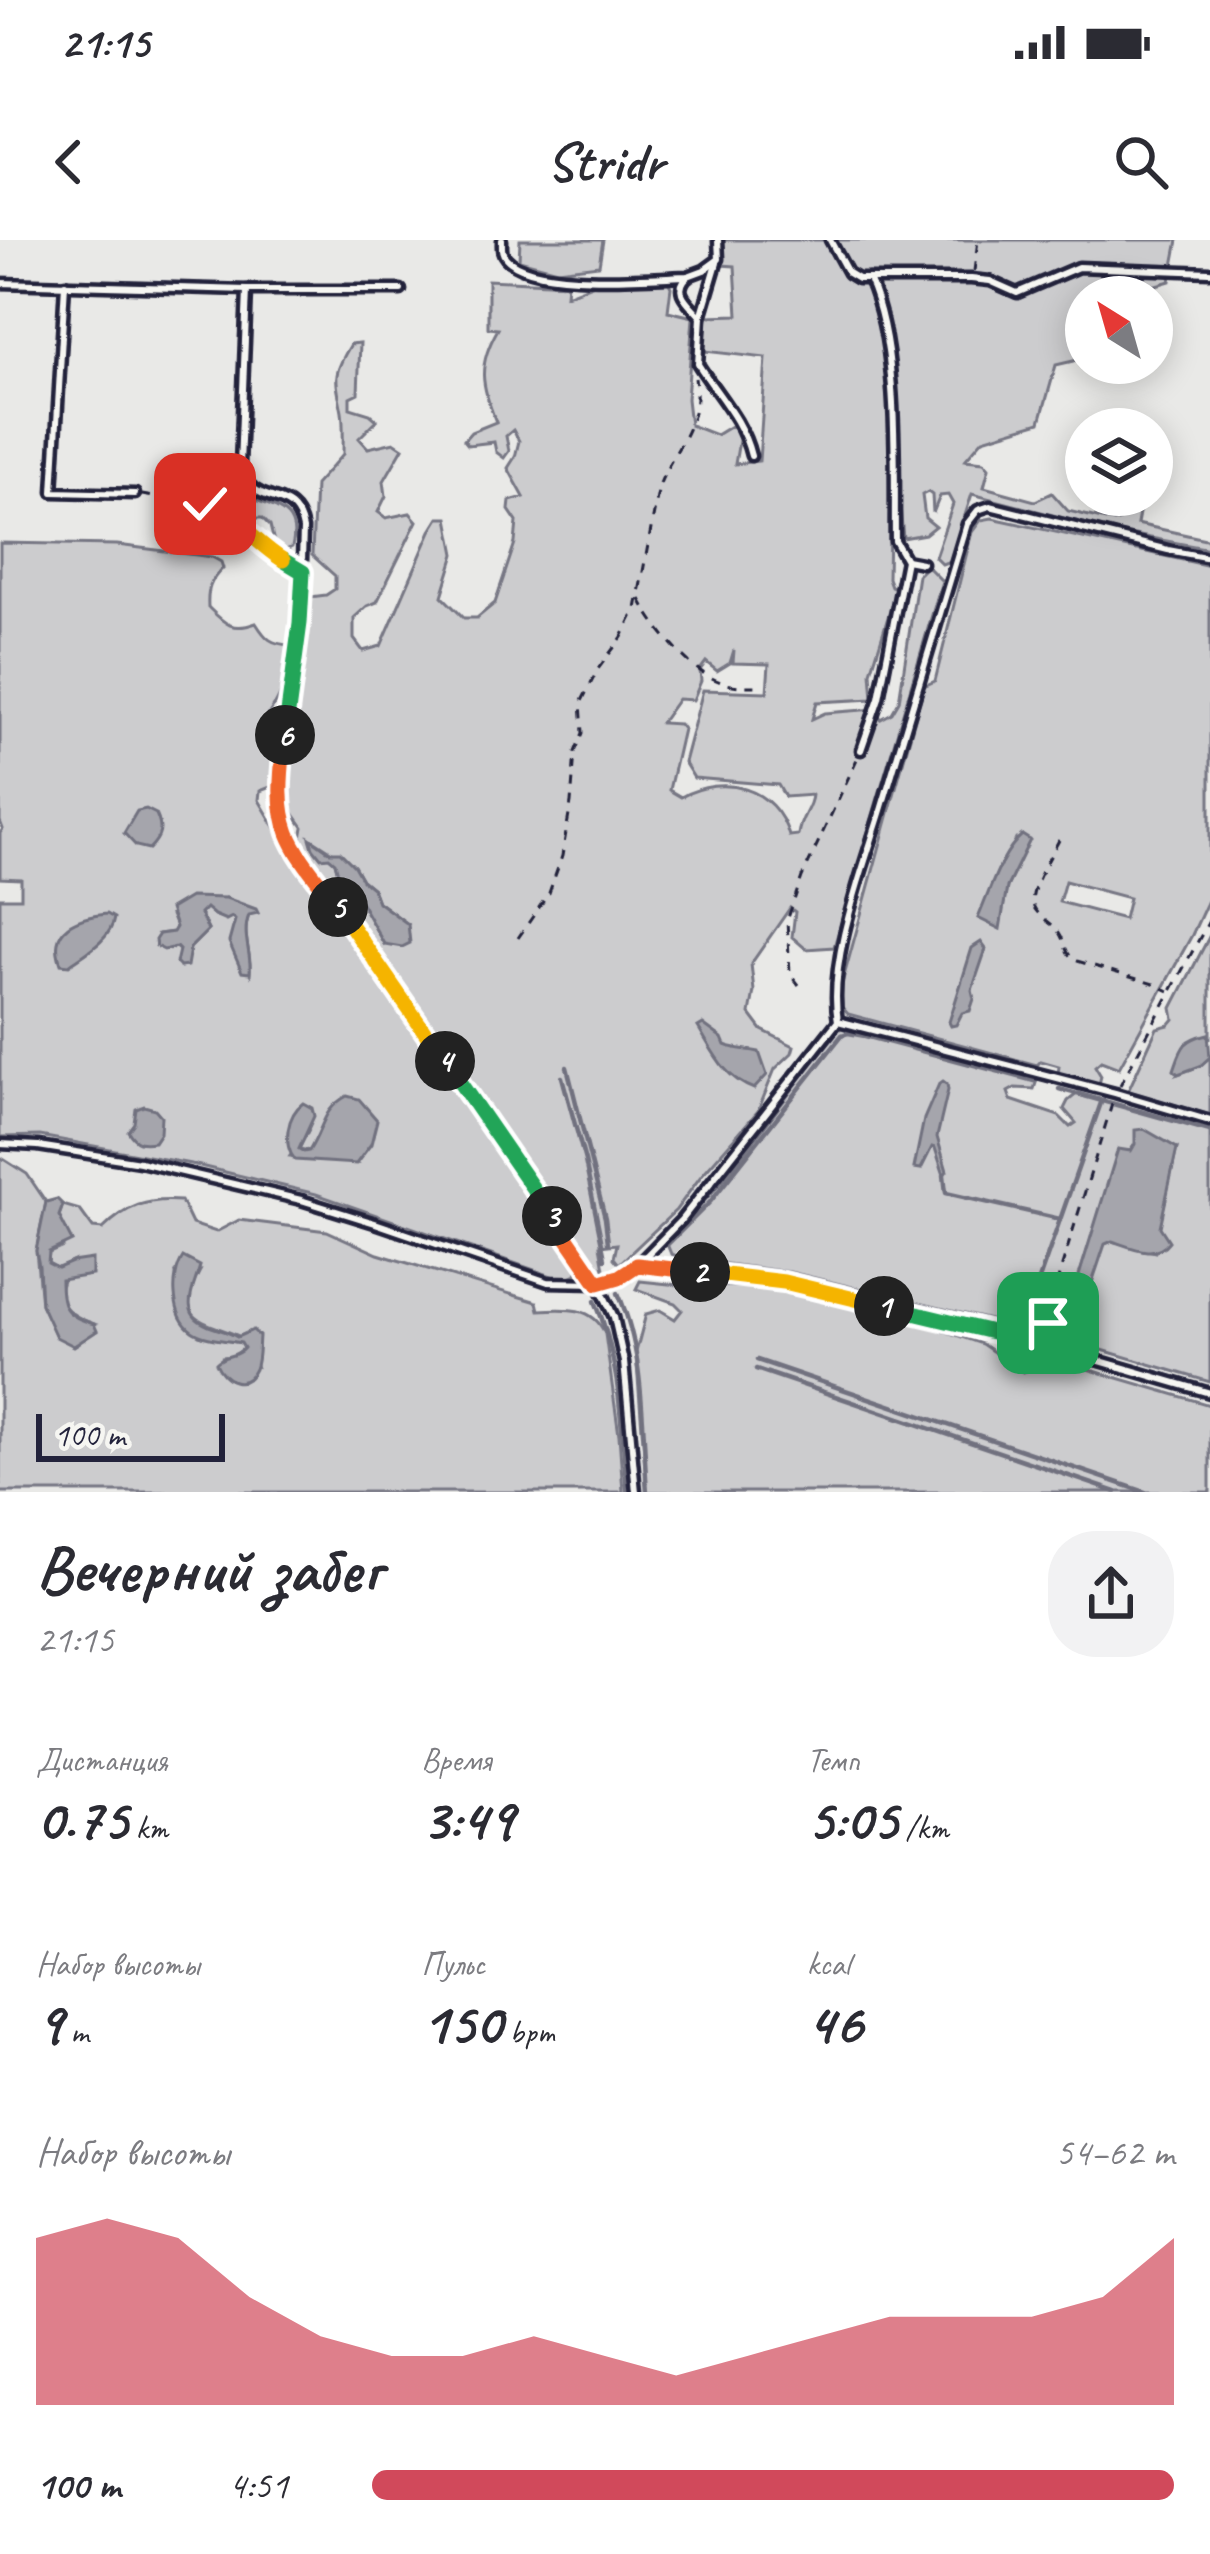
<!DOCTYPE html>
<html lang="ru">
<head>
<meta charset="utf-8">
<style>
	:root { --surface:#fff; --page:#f2f2f3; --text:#2b2b33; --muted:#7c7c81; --accent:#d1495b }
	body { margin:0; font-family:Caveat,sans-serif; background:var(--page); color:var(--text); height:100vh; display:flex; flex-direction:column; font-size:45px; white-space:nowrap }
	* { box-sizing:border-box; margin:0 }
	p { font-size:39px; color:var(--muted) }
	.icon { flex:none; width:66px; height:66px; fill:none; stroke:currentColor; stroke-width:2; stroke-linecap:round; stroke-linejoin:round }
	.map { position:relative; height:1252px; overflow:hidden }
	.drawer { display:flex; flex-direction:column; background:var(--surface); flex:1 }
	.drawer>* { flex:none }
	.needle { width:78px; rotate:323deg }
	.tools { position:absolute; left:1065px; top:36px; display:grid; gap:24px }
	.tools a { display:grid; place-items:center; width:108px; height:108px; border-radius:50%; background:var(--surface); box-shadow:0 6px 30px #0003; font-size:60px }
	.scale { position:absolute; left:36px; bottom:30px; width:189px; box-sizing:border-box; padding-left:12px; border:6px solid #22223b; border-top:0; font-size:33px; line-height:42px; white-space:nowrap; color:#22223b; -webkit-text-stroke:9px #f6f6f2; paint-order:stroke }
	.pin { position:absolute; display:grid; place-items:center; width:102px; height:102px; color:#fff; margin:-51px; border-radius:24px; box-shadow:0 6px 18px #0006 }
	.km { position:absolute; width:60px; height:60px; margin:-30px; border-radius:50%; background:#222; color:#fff; font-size:33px; line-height:60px; text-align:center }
	.round { display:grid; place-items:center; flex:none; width:126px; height:126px; border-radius:48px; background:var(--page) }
	.head { display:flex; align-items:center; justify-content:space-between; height:204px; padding:0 36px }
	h1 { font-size:66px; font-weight:600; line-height:90px }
	.stats { display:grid; grid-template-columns:repeat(3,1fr); gap:18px; height:204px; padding:12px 36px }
	.stats div { display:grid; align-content:center }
	.stats b { font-size:60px; font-weight:600 }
	.stats small { font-size:33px; font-weight:400 }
	.stats p { font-size:33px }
	.chart { height:336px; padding:24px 36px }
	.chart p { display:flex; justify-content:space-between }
	.chart svg { width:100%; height:216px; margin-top:12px; fill:var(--accent); opacity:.7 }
	ul { padding:0 36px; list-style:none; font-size:39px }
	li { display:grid; grid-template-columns:192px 144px 1fr; align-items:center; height:90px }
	li i { height:30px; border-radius:15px; background:var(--accent) }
	.status { display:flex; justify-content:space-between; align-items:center; height:84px; padding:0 60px; background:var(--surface); direction:ltr }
	.status svg { height:33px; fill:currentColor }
	header { display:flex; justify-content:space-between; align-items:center; height:156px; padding:0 36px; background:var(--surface); font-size:54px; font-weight:600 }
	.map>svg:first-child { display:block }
</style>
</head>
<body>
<div class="status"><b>21:15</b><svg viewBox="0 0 49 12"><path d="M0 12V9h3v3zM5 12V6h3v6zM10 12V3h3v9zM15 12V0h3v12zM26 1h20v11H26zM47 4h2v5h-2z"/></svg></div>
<header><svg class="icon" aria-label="back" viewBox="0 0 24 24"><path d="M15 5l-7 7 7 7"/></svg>Stridr<svg class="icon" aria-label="search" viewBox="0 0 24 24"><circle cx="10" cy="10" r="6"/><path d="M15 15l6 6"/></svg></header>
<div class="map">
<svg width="1210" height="1252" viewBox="0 0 1210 1252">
	<rect width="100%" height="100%" fill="#e9e9e7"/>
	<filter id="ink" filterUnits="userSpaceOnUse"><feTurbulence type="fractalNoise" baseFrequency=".00833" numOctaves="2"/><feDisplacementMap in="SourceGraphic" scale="24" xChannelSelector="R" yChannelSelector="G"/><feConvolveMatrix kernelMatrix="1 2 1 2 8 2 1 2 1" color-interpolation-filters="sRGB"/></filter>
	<g filter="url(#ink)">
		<g fill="#ccccce" stroke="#777784" stroke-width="3" fill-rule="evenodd">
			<polygon points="520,0 603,0 599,25 557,30 519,20"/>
			<path d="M720 0H1178L1170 41 1114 57H1086V118L1056 125 1040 182 983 199 965 220 984 222 989 228 984 247 1035 261 1052 253 1068 271 1114 282 1120 280 1124 260 1131 255 1141 262 1137 284 1210 300V309L1118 292 972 254 950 321 942 324 935 317 953 264 948 255 940 256 933 273 932 255 928 252 922 255 925 278 935 286 925 294 903 298 898 244 890 243 888 338 891 346 897 348 871 432 873 459 817 462 812 479 825 473 876 469 881 479 892 473 899 461 918 335 927 326 942 341 834 707 806 709 792 697 795 672 790 668 751 724 754 751 750 774 762 790 794 806 792 813 775 829 758 871 701 936 676 970 619 1024 614 1018 617 1004 600 1006 604 1029 598 1031 382 715 300 604 303 587 284 560V537L290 513 299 495 295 462 304 419 310 357 326 355 335 349V336L312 315 315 245 343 214C343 201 344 186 342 172 336 138 331 137 351 104L360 103 358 153 350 157V168L370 174 377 180 359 198 368 208 394 202 403 208 384 241 386 256 378 272 386 278 410 273 417 281 377 362 367 366 354 378V399L363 411 381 406 431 291 439 278H448L455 314 442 356 464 378H477L495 363 515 303 517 282 509 270 510 261 524 257 508 228 515 217 519 201 513 190 506 196 509 211 504 218 496 212 494 202 468 205 464 200 471 192 496 182C481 145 477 125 498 89L488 88V40L567 44 566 55 594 44 668 41 671 47 668 71 693 77 687 159 690 185 716 195 731 186 741 189 735 224 759 221 766 118 704 111 707 76 738 75 735 26 721 25ZM734 410 733 423 769 424 767 452 703 450 684 522 694 538 778 545 785 557 812 555C811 569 800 577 798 595L789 596C775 546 723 534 681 557L669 550 683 489 679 484 661 483 678 459 693 460 701 441 700 430 706 422 717 431 730 423ZM312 599 354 626 362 640 373 649 378 662 408 684 384 704 356 654 340 641 335 622Z"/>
			<path d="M233 230 244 255C271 268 302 268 292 307L284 311 275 306 270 286 262 278H237C224 265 226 251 227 233Z"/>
			<path d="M992 278 1210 326V656L1192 695 1119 828 1101 821 1095 826 1101 836 1099 844 1058 835 1059 826 1041 821 1037 825 848 774 840 765 841 747 924 446 935 441 972 292 981 280ZM1016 599 1029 600 1007 647 999 688 979 677ZM1065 641 1129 658 1124 679 1059 662Z"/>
			<path d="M0 303 117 305 212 317 221 322 223 328C210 341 207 349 208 367 225 384 232 392 256 383 266 399 271 404 290 405 289 422 286 441 279 457 274 469 267 471 265 485L277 497 279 529 273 546 260 551 259 560 285 604 580 1023 576 1034 563 1040 316 954 196 925 40 896 0 897V658H21V639L0 638V593L3 589 0 581ZM226 658 249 675C241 695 252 712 250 733L233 695 236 681 232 677 226 679 214 675 206 667 200 674 208 690 190 708 186 726 180 727 179 710 159 694 174 692 176 687 171 675ZM324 888 356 923 290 916 309 889 299 909 310 911Z"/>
			<polygon points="1210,695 1210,799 1209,795 1178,834 1200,826 1210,817 1210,875 1128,851 1157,788 1169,785 1174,779 1172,768"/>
			<path d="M840 786 1037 840 1034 849 1015 848 1008 852 1011 860 1059 876 1070 887 1076 883 1064 869 1068 861 1078 853 1210 890V1142L1048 1094 790 1032 687 1019 671 1014 667 1004 734 927ZM1135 904 1177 908 1159 988 1163 996 1155 1012 1112 1001 1105 1004 1070 1065 1119 910 1130 911Z"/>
			<path d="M0 917 27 934 46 962 36 1010 41 1064 56 1096 94 1084C57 1071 52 1055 72 1022L58 1029 48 1023 49 1013 63 1007 59 976 63 965 80 970 93 988 103 989C126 966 148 958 181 961L192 984 216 992 239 980 327 991 378 1014 537 1062 539 1070C565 1068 594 1066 605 1094L619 1195 623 1252H0ZM200 1031C170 1084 208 1081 241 1097L256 1126 221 1117 234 1116 244 1108 241 1103 199 1095 176 1033Z"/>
			<polygon points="640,1041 698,1047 752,1046 797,1051 939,1089 982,1104 1023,1132 1053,1121 1067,1123 1210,1165 1210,1252 647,1252 636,1112 646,1074 660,1070 675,1079 682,1070 675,1063 636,1049"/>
		</g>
		<g fill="#a5a5ac" stroke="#71717f" stroke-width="3">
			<path d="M146 569 156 574C163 589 161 597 149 609L136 606 124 593 137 571Z"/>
			<path d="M1022 595 1030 600 1007 647 1000 689 978 678C990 651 1000 614 1022 595Z"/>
			<polygon points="310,598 330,612 340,612 354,626 362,640 373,649 378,662 408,684 410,703 402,707 384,704 356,654 340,641 335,622 329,617 321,618 313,608"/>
			<path d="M190 657 226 658 256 669 258 673 249 675C241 695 252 713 250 733L242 732 229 702 235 680 232 677 226 680 214 675 206 668 200 674 208 690 190 708 187 726 180 727 176 723 179 710 176 707 164 710 156 706 155 700 159 694 173 692 176 687 170 669Z"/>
			<path d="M107 674 114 678C111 700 86 713 69 725L61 724C47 687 78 677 107 674Z"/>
			<polygon points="981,702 986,709 972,750 974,759 970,771 962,773 956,785 951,786 949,782 972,708"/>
			<path d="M703 784 722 798 725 805C737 810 747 809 759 812L767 835 754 849C724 838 714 813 698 787Z"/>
			<path d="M1208 794 1210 817 1200 826 1178 834 1174 830C1182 807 1182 800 1208 794Z"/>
			<polygon points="943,841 947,844 948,850 937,897 947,931 944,935 935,908 932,907 921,929 914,928 924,879 939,844"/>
			<path d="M347 856 359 859 377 880 371 904 356 924 295 920C282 904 287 875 303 863L312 868 314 876 299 909 304 912 309 911C324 888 322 869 347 856Z"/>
			<path d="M144 866 155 869 161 876 160 893 154 902C141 904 135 903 128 891L134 883 136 869Z"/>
			<path d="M1144 889 1177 908 1160 987 1169 1001C1155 1020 1131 1007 1112 1001L1105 1004 1088 1055 1074 1067 1070 1065 1118 909 1131 911 1135 904V890Z"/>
			<path d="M57 959 63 965 59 976 72 1001 49 1012 48 1023 58 1028 72 1022 92 1019V1035L61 1040C61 1070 66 1075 94 1084L97 1091 74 1106 56 1097 41 1064 39 1026 36 1011 46 962Z"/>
			<path d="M183 1017 200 1026C194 1049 177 1074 209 1086 219 1090 228 1091 237 1097L253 1090 259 1096C258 1107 259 1119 255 1129 244 1152 223 1140 216 1123 224 1114 236 1118 244 1108L241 1103C226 1100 205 1100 192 1091 172 1077 170 1036 183 1017Z"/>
		</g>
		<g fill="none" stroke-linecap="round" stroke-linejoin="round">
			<g stroke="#71717f" stroke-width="4.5">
				<polyline points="567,827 605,978 608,1003"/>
				<polyline points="562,837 585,921 605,1019"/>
				<polyline points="1059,849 1210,891"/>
				<polyline points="944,935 946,953 1060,979"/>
				<polyline points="668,1004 710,962 842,795 848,793 865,796 1034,841"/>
				<path d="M618 1053C645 1114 642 1186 647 1252"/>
				<path d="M595 1061C621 1120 621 1188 627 1252"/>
				<polyline points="1028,1071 1102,860"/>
				<polyline points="757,1120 1145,1252"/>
				<polyline points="756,1129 1116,1252"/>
			</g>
			<g stroke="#22223b" stroke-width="15">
				<g id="lane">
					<path d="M502 0C502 8 501 12 506 18 532 48 650 37 688 36L704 30 719 19 718 0"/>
					<polyline points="830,0 848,33 858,39 971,39 990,41 1017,53 1078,27 1210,32"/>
					<path d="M688 36C671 52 690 63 701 77L698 124C718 156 742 179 751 216"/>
					<path d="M869 39C900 109 894 224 895 301L906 320 922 323"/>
					<polyline points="0,43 247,50 401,50"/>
					<polyline points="65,44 53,252 135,254"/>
					<path d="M247 50 240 225C252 273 294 242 303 289L300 383 280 548 282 572 289 598 598 1043 614 1077 624 1122 636 1252"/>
					<polyline points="701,77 717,23"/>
					<polyline points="861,510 879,458 906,320"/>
					<polyline points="838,781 1115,853 1210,881"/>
					<polyline points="0,904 38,906 140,922 301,960 375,983 548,1042 598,1043 619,1037 637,1025 784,1042 1045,1105 1210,1153"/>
					<path d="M637 1025 681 980 838 781C827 721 864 627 882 567 910 472 939 378 967 284L978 270 990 266 1168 310 1210 318"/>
				</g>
			</g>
			<g stroke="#22223b" stroke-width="3" stroke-dasharray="9 9" stroke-linecap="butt">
				<polyline points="974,31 978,0"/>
				<polyline points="142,255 217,268 267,310 291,324"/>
				<path d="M640 359C655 388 689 431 721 442 733 447 746 446 759 446"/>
				<path d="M1059 600C1052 614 1028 651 1033 665 1037 677 1054 683 1060 694 1066 704 1064 711 1074 720L1157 745 1169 751"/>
				<path d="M518 698 549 653 562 616 571 563 575 512 583 493 581 463 598 429 622 397 636 369 659 246C675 205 702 186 695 138"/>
				<polyline points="799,745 790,733 787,681 802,637 858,517"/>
				<polyline points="1120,845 1210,679"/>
				<polyline points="1046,1097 1049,1068 1112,864"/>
			</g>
			<use href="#lane" stroke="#f6f6f2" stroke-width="6"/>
		</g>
	</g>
	<g fill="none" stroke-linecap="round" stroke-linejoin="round" filter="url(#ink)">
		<g stroke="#fff" stroke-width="24">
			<polyline id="split-1" points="884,1066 1046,1105 1048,1083"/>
		</g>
		<g stroke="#fff" stroke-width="24">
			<polyline id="split-2" points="700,1032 784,1042 884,1066"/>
		</g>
		<g stroke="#fff" stroke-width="24">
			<polyline id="split-3" points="552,976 598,1043 619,1037 637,1025 700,1032"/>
		</g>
		<g stroke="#fff" stroke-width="24">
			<polyline id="split-4" points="445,821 552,976"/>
		</g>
		<g stroke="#fff" stroke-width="24">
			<polyline id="split-5" points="338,667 445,821"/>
		</g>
		<g stroke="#fff" stroke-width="24">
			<path id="split-6" d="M285 495C282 528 276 561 288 593 298 619 322 644 338 667"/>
		</g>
		<g stroke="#fff" stroke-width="24">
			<polyline id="split-7" points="283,320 303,332 300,383 285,495"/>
		</g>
		<g stroke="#fff" stroke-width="24">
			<path id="split-8" d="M205 264C235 274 256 304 283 320"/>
		</g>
		<use href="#split-1" stroke="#22a559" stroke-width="15"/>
		<use href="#split-2" stroke="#f5b400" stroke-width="15"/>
		<use href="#split-3" stroke="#f0652b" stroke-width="15"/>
		<use href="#split-4" stroke="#22a559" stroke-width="15"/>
		<use href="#split-5" stroke="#f5b400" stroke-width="15"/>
		<use href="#split-6" stroke="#f0652b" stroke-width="15"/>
		<use href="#split-7" stroke="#22a559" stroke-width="15"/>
		<use href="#split-8" stroke="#f5b400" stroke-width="15"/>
	</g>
</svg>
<div class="tools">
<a><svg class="needle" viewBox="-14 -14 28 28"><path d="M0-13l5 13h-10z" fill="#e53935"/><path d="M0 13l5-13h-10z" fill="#7c7c81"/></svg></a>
<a><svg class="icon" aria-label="layers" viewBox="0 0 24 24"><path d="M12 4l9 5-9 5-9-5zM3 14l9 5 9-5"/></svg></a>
</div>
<div class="scale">100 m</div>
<div class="pin" style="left:1048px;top:1083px;background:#1e9e55"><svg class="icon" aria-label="arrive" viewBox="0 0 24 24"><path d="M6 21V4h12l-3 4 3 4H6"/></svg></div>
<div class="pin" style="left:205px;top:264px;background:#d93025"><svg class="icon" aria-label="check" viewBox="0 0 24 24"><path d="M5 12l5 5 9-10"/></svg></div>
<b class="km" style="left:884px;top:1066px">1</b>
<b class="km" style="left:700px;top:1032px">2</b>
<b class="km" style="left:552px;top:976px">3</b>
<b class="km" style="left:445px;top:821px">4</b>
<b class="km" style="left:338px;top:667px">5</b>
<b class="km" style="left:285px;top:495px">6</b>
</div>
<section class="drawer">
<div class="head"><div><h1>Вечерний забег</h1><p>21:15</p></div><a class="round"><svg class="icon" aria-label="share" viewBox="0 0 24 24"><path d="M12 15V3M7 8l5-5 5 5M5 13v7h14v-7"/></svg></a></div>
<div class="stats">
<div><p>Дистанция</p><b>0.75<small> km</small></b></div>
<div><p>Время</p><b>3:49</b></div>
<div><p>Темп</p><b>5:05<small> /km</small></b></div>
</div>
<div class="stats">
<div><p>Набор высоты</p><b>9<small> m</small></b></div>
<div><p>Пульс</p><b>150<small> bpm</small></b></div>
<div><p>kcal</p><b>46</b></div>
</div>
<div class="chart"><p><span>Набор высоты</span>54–62 m</p>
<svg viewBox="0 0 160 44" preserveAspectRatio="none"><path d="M0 44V10L10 6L20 10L30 22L40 30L50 34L60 34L70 30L80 34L90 38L100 34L110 30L120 26L130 26L140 26L150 22L160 10V44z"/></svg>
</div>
<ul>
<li><b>100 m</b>4:51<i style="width:100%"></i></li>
</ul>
</section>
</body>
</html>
